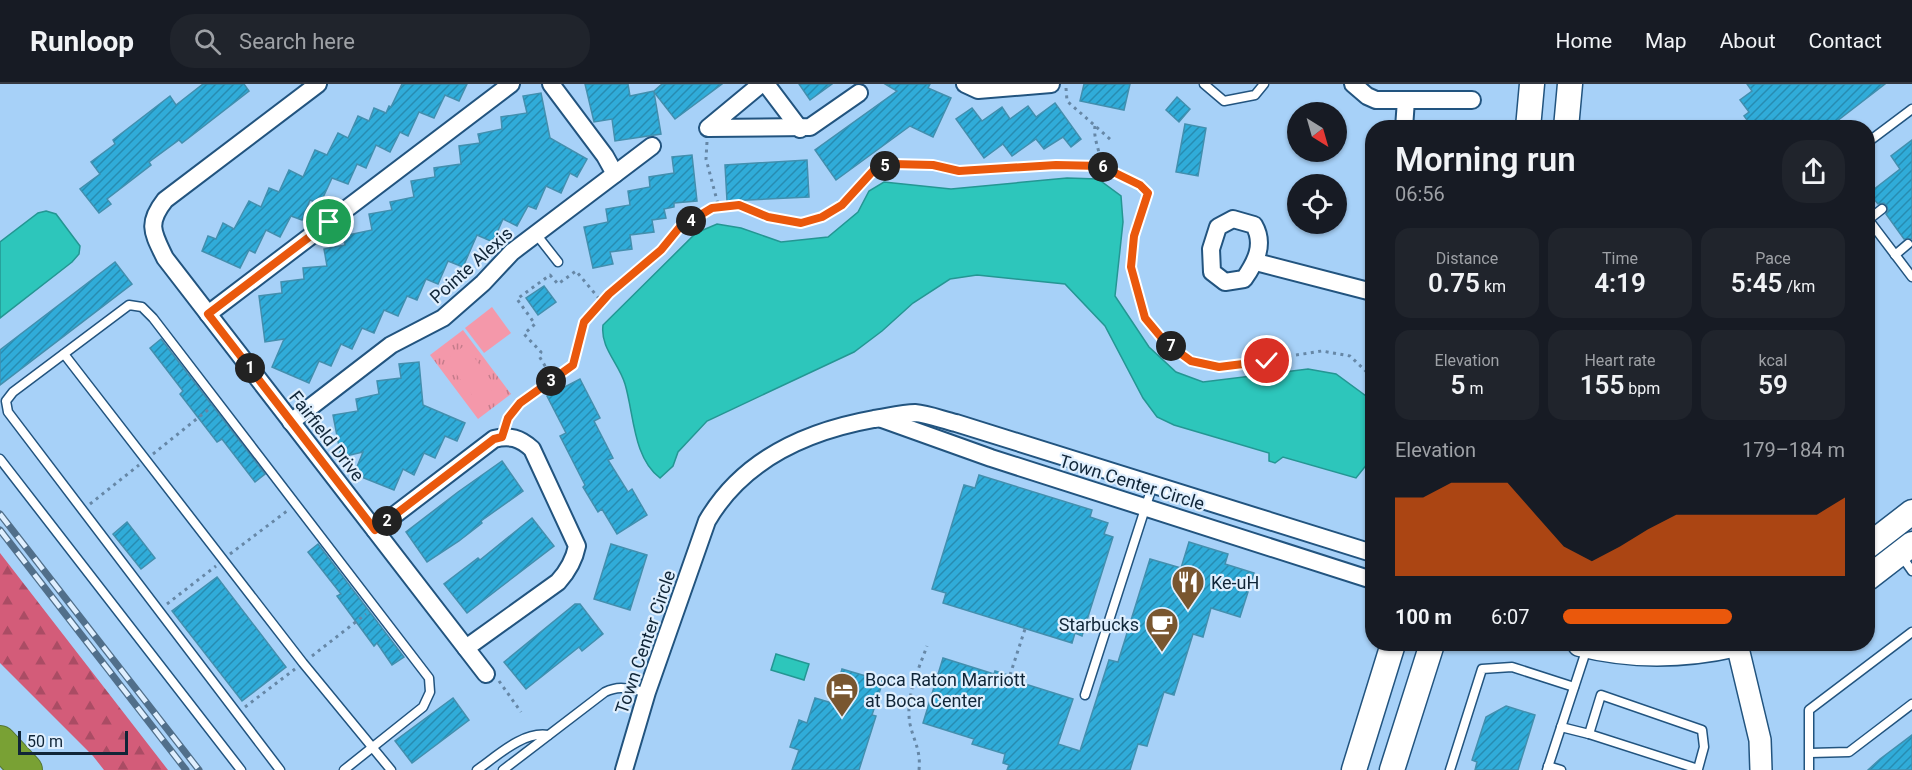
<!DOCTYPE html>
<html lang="en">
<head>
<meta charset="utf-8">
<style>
	:root { --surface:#171b24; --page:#20242c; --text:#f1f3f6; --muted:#9ea1a6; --line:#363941; --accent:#ea580c }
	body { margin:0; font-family:Roboto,sans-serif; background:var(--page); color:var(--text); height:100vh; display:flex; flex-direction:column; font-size:22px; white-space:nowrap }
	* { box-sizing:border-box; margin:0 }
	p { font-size:20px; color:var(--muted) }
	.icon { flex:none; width:33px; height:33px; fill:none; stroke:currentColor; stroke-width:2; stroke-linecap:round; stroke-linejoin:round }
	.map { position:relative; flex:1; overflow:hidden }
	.side { position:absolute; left:1365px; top:36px; width:510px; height:531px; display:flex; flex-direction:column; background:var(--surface); border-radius:24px; box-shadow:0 2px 4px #0004 }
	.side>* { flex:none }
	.needle { width:39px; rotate:143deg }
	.controls { position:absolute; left:1287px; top:18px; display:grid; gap:12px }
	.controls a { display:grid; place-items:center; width:60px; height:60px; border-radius:50%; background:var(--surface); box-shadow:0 2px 4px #0004; font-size:30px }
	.scale { position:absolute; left:18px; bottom:15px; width:110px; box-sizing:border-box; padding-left:6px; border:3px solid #102537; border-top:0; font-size:16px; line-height:21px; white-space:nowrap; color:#102537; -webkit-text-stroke:4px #dfeffe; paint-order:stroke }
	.pin { position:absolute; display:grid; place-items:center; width:51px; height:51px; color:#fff; margin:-26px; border:3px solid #fff; border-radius:50%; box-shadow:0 2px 6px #0007 }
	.km { position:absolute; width:30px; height:30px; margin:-15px; border-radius:50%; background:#222; color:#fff; font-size:16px; line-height:30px; text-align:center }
	.round { display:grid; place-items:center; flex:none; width:63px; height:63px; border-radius:24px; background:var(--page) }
	.headline { display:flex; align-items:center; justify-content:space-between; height:102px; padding:0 30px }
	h1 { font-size:33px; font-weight:600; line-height:45px }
	.stats { display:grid; grid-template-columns:repeat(3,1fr); gap:9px; height:102px; padding:6px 30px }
	.stats div { display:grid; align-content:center; border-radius:15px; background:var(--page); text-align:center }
	.stats b { font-size:26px; font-weight:600 }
	.stats small { font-size:16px; font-weight:400 }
	.stats p { font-size:16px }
	.chart { height:168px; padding:12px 30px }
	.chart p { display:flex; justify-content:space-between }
	.chart svg { width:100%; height:108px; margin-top:6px; fill:var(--accent); opacity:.7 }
	ul { padding:0 30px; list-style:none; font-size:20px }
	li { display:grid; grid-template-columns:96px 72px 1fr; align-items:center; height:45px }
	li i { height:15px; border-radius:8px; background:var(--accent) }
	header { display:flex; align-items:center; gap:36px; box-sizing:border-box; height:84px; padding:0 30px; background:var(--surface); border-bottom:2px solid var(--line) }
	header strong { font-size:28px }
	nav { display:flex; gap:33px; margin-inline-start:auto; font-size:21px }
	.search { width:420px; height:54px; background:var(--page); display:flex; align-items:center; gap:15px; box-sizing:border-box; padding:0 21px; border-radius:24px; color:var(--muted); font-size:22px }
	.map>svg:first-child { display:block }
</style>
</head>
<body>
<header>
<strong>Runloop</strong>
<div class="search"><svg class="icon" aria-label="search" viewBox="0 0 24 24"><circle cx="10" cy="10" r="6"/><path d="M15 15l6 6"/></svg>Search here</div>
<nav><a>Home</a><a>Map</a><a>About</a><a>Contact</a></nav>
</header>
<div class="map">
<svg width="1912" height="686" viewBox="0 0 1912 686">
	<defs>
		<pattern id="forest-firs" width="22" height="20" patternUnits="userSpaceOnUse" patternTransform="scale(1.5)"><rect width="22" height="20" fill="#d35c79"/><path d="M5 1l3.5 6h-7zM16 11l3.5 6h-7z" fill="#aa4c64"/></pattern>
		<pattern id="park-tufts" width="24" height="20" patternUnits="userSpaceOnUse" patternTransform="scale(1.5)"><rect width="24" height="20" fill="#f498aa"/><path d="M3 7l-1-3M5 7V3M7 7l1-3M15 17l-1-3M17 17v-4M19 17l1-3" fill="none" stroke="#c47c8b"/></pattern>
		<pattern id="building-hatch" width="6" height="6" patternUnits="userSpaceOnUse" patternTransform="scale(1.5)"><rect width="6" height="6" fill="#30acd9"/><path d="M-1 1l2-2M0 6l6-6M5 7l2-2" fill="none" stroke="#278cb1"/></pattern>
	</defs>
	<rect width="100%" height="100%" fill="#a7d1f8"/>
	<polygon fill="url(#forest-firs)" points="0,469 168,686 104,686 93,672 0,579"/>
	<polygon fill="url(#park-tufts)" points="463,246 511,310 478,335 430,271"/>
	<g fill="#f498aa">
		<polygon points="492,223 511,249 484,269 465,244"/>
		<polygon points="465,261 496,303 477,318 446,276"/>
	</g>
	<g fill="#2dc6bb" stroke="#249693" stroke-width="1.5">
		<path d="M1067 94 1098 95 1121 112 1123 138 1115 212 1149 263 1176 288 1203 298 1308 285 1336 290 1366 312 1372 324V374L1356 394 1283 373 1275 379 1269 377V369L1174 341 1157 333 1143 314 1105 242 1065 200 977 191 950 195 913 219 882 247 854 268 707 337 678 368 673 382 660 394C633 374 634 330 625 300 619 279 600 264 603 241L696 149 717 140 741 144 781 158 828 153 858 128 869 107 884 98 951 105Z"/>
		<polygon points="46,127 56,130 80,162 79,170 72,178 0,234 0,158 38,129"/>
		<polygon points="776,570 809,580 804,596 771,586"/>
	</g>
	<g fill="url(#building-hatch)" stroke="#428fae" stroke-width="1.5">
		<polygon points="203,0 244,0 249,7 182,59 179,56 149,78 151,81 107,115 111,120 99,129 80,105 100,90 91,78 115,60 113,56 170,12 176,21"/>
		<polygon points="402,0 467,0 459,17 445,11 434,34 419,28 408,52 400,48 390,68 376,61 366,84 357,80 348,100 332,94 320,120 310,116 302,136 291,132 280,153 266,146 255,169 249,166 240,184 202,167 208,152 216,155 223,139 234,145 249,117 261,123 269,104 279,108 289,86 303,93 315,66 327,71 338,49 348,54 358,32 369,37 374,24 386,29 389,22 391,23"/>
		<polygon points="585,0 628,0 630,12 654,7 662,0 722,0 675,35 654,8 661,50 615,57 612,35 594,38"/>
		<polygon points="799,0 832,0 810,16"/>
		<polygon points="885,0 930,0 928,4 951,14 933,53 910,42 836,96 815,66 897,7"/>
		<polygon points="1084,0 1130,0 1124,26 1080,17"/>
		<polygon points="1747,0 1885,0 1828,44 1753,44 1744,32 1749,28 1740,16 1752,7"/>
		<polygon points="541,9 550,54 587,75 577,93 570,89 561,109 546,102 536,125 528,122 517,142 503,135 493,158 477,151 463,183 448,177 438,200 426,195 417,216 407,212 398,232 384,226 374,249 362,244 352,265 341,260 331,282 319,277 309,299 272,283 284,255 265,258 259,212 282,209 281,198 304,195 303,184 327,182 324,165 345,161 343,152 372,146 369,130 392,126 390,118 414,113 411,97 435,93 434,84 461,80 459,62 480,59 478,50 502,45 501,33 527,29 523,12"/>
		<polygon points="1177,13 1190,25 1179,38 1166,26"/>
		<polygon points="1055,19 1081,55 1071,63 1063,53 1044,65 1036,55 1012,72 1003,60 984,74 956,35 972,24 982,37 1002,23 1010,35 1028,22 1036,33"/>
		<polygon points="1185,40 1206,44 1198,92 1176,88"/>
		<polygon points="1912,56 1912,155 1904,155 1886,130 1888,127 1887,122 1884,119 1878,120 1869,109 1900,85 1891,72"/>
		<polygon points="692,71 697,117 674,119 674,123 664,125 666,134 652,136 654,148 630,151 632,165 610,168 613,180 593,184 584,143 608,138 606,125 630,121 628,107 650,103 649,93 674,89 672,73"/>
		<polygon points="807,76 809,113 727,117 725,81"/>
		<polygon points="115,178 132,200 0,301 0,266"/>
		<polygon points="544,202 556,218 538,231 526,214"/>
		<polygon points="161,255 265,390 255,398 222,355 217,358 180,310 183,307 150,264"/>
		<polygon points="419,278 423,321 465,339 457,357 445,352 435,374 424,369 414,391 403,385 394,406 354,390 363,368 341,373 333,331 358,327 356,315 379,310 377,297 401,294 399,280"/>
		<polygon points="580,295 600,334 594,337 613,374 608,376 628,408 632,405 647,431 617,450 602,425 598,428 583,403 585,401 560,352 566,349 547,312"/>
		<polygon points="502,377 523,407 481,437 482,439 459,457 427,478 406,448 458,408"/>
		<polygon points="979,391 1092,426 1090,433 1108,439 1104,450 1113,453 1082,552 1075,549 1072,559 943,519 946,509 932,505 964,401 975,404"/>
		<polygon points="532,434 554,462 467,529 444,500 478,474 480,476"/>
		<polygon points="127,438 155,474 141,485 113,450"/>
		<polygon points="1189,458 1228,470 1225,480 1254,489 1240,533 1211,524 1203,553 1193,550 1174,611 1164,608 1147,662 1138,660 1130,686 1007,686 1009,681 1003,679 1005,670 972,660 974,655 923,639 943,574 994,590 995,587 1023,596 1022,599 1073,615 1058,660 1080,667 1109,576 1118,578 1150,475 1181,484"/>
		<polygon points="318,460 404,573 392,581 377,559 374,562 351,531 337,512 341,510 308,468"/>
		<polygon points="611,460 647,471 630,526 594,515"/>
		<polygon points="217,493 286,583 242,617 172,527"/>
		<polygon points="575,520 580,520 603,550 582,567 579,563 526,605 504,578"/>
		<polygon points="842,585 883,597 872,631 876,632 859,686 792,686 799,666 790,663 799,636 807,639 815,614 832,619"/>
		<polygon points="453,614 469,636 412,679 395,657"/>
		<polygon points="1506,622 1535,631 1518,686 1475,686 1477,678 1472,676 1486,633"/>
		<polygon points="1912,651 1912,686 1868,686 1880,675"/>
	</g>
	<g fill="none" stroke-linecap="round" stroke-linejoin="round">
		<g stroke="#22547f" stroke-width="11">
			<g id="service">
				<polyline points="1204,0 1224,17 1255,11 1264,0"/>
				<polyline points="1868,58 1912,25"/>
				<polyline points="1868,135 1912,193"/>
				<polyline points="1868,136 1882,125"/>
				<polyline points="536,150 558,178"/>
				<polyline points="1895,171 1908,160"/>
				<polyline points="64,270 303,579 391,686"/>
				<polyline points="0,375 241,686"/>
				<polyline points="1900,470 1912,487"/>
				<polyline points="1085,611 1153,400"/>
				<polyline points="1561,643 1589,650"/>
				<polyline points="1810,669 1849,668 1912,620"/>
				<polyline points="1548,682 1561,686"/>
				<polyline points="280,686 8,328 6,317 13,308 129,221 142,223 153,234 429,594 430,608 423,623 344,686"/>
				<path d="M477 686C497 672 523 647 548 651"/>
				<path d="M503 686 605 608C622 600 630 606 647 608"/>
				<polyline points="1450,686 1482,585 1512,583 1574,603"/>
				<polyline points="1547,686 1587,564"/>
				<polyline points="1697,686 1698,685 1704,663 1702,646 1601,611 1589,650 1698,685"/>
				<polyline points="1809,686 1809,626 1912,548"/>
			</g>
		</g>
		<g stroke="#22547f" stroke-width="20">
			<g id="minor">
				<path d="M318 0 165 116C146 140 153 149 165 174L486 590"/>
				<polyline points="551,0 605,72 615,90"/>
				<polyline points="761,0 708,44 810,43 859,9"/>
				<polyline points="766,0 800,45"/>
				<polyline points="965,0 978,6 1051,0"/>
				<polyline points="1353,0 1367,12 1376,16 1472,16"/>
				<polyline points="1404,44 1406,16"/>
				<path d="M1233 135 1254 141C1265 160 1256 178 1244 195L1225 198 1212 188 1211 165 1218 143Z"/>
				<polyline points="1256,178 1372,208"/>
				<polyline points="208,230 511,0"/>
				<polyline points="882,335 991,374 1372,496"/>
				<polyline points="291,338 391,261 443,234 483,199 512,168 652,62"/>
				<path d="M375 446 494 355C510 351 520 354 532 365L577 462C574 477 568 487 558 498L466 564"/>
				<path d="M624 686 647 608 707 437C743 375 807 347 874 335 887 333 903 329 915 329 928 330 943 336 956 339L1372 469"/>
			</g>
		</g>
		<g stroke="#22547f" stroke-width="24">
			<polyline id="tertiary" points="1737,560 1760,656 1761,686"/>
		</g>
		<g stroke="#22547f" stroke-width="27">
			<g id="secondary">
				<polyline points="1528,44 1532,0"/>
				<polyline points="1566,44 1570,0"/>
				<polyline points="1868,462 1912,428"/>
				<polyline points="1868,494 1912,460"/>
				<path d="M1580 560C1632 573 1685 572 1737 560"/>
				<polyline points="1354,686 1393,560"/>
				<polyline points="1392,686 1432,560"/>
			</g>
		</g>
		<g stroke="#547635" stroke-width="34">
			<polyline id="motorway" points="0,658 26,686"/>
		</g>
		<g stroke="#6687a6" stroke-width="3" stroke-dasharray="3 4.5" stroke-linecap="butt">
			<polyline points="1066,4 1067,17 1111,56"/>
			<path d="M1095 42C1093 56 1101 68 1101 82"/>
			<polyline points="707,58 706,75 719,124"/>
			<polyline points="553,295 539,272 541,268 524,250 535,240 517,215 550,191 558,200 576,187 602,218"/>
			<polyline points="507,338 520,319 573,281 584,238 609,210 661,166 679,144 712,124 739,121 768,133 801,139 822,133 842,121 873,87 892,80 934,81 959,87 1056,81 1101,82 1140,101 1148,109 1134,152 1131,183 1145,234 1165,258 1192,277 1219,283 1322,267 1350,272 1372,293"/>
			<polyline points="153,370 209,325"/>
			<polyline points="90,420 139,381"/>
			<polyline points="230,470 287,427"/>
			<polyline points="167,520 216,482"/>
			<polyline points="312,572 366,530"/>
			<polyline points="1010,591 1025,545"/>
			<polyline points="499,597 521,628"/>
			<polyline points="245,623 295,585"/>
			<path d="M919 686C921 666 914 658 910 640 905 613 918 587 927 562"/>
		</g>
		<use href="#service" stroke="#fff" stroke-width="8"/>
		<use href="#minor" stroke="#fff" stroke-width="16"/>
		<use href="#tertiary" stroke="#fff" stroke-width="21"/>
		<use href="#secondary" stroke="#fff" stroke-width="24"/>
		<use href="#motorway" stroke="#79a134" stroke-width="32"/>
		<g stroke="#516f8a" stroke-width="7">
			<g id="rail">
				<polyline points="0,430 199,686"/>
				<polyline points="0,446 186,686"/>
			</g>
		</g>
		<use href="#rail" stroke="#dfeffe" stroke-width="4.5" stroke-dasharray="14" stroke-linecap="butt"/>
	</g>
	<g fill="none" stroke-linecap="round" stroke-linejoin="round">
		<g stroke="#fff" stroke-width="12">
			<polyline id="route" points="329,138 208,230 375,446 494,355 502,353 508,334 520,319 573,281 584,238 609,210 661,166 679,144 712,124 739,121 768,133 801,139 822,133 842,121 873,87 892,80 933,81 959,87 1056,81 1101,82 1140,101 1148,109 1134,152 1131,183 1145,234 1165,258 1191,277 1219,283 1267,277"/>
		</g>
		<use href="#route" stroke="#ea580c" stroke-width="8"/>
	</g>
	<defs>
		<g id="restaurant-pin" transform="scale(1.725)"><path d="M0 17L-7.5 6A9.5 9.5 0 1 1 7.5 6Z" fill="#79562f" stroke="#dfeffe"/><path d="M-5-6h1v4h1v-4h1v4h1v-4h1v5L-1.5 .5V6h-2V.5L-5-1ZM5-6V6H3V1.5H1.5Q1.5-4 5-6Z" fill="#fff"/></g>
		<g id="cafe-pin" transform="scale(1.725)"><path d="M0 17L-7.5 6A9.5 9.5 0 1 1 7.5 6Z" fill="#79562f" stroke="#dfeffe"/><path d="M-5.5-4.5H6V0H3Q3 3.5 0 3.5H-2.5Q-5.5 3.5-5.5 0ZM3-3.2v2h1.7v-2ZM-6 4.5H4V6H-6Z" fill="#fff"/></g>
		<g id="hotel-pin" transform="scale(1.725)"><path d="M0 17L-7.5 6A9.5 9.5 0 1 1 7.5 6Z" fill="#79562f" stroke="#dfeffe"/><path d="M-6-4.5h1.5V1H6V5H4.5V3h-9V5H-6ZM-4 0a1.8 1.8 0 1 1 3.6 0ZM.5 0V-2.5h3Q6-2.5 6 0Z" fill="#fff"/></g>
	</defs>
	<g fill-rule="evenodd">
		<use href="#restaurant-pin" x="1188" y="498"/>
		<use href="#cafe-pin" x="1162" y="540"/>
		<use href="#hotel-pin" x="842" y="605"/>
	</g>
	<g text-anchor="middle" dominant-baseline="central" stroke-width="4.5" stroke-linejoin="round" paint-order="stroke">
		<g font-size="18" fill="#102537" stroke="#dfeffe">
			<text transform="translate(471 181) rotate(-42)">Pointe Alexis</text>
			<text transform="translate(327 352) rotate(52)">Fairfield Drive</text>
			<text transform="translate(1132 398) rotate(17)">Town Center Circle</text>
			<text transform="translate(645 558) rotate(-71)">Town Center Circle</text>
		</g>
		<g font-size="18" fill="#102537" stroke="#dfeffe" text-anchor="start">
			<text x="1211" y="498">Ke-uH</text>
			<text x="1139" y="540" text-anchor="end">Starbucks</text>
			<text x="865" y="595">Boca Raton Marriott<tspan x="865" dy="21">at Boca Center</tspan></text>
		</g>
	</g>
</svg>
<div class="controls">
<a><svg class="needle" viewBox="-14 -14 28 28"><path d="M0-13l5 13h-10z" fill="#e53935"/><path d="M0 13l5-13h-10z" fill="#9ea1a6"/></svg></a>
<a><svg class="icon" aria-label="locate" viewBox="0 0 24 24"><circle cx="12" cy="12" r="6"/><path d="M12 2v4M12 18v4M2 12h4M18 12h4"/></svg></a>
</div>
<div class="scale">50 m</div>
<div class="pin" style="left:329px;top:138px;background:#1e9e55"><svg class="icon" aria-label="arrive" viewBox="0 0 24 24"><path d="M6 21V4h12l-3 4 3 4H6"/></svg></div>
<div class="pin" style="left:1267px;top:277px;background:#d93025"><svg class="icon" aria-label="check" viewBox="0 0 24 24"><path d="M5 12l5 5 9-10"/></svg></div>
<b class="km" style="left:250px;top:284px">1</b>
<b class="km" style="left:387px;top:437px">2</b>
<b class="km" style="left:551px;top:297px">3</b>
<b class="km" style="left:691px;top:137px">4</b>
<b class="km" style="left:885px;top:82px">5</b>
<b class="km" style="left:1103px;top:83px">6</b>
<b class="km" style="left:1171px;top:262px">7</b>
<section class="side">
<div class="headline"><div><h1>Morning run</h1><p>06:56</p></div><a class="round"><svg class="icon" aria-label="share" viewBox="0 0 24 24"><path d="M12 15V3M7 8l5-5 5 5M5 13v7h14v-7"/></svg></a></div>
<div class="stats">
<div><p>Distance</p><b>0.75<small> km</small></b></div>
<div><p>Time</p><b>4:19</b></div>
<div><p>Pace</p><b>5:45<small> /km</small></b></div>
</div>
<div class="stats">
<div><p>Elevation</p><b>5<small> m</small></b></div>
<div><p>Heart rate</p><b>155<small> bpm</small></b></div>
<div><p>kcal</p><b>59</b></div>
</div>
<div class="chart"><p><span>Elevation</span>179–184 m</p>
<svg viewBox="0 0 160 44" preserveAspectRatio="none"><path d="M0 44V12L10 12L20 6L30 6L40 6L50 19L60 32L70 38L80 32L90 25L100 19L110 19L120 19L130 19L140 19L150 19L160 12V44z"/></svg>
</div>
<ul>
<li><b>100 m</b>6:07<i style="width:60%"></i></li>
</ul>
</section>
</div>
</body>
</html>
